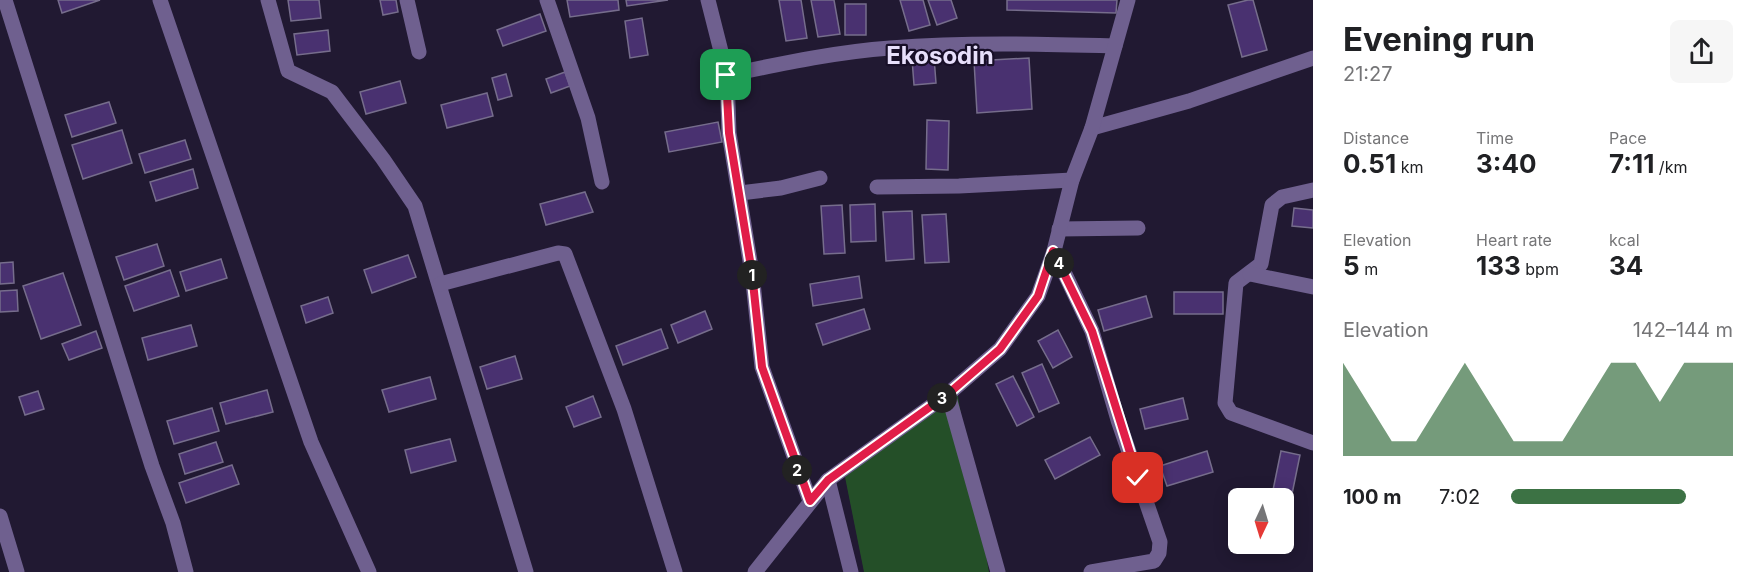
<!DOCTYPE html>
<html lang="en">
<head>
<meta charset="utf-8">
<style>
	:root { --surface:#fff; --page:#f6f6f6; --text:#202124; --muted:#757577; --accent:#3c7244 }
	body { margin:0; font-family:Inter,sans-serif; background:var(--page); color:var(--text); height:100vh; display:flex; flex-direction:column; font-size:22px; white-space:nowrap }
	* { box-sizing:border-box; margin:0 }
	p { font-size:20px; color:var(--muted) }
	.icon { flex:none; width:33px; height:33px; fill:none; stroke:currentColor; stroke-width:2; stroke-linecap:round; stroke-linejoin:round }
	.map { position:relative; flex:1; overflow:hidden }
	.drawer { display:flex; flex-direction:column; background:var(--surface); width:450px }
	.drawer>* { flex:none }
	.needle { width:39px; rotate:184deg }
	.buttons { position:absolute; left:1228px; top:488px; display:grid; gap:12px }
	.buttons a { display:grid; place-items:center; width:66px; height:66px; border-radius:9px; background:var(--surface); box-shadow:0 3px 15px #0003; font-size:30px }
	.pin { position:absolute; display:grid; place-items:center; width:51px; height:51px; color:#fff; margin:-26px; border-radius:12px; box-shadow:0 3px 9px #0006 }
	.km { position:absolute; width:30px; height:30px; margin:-15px; border-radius:50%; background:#222; color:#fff; font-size:16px; line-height:30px; text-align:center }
	.round { display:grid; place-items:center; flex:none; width:63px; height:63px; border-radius:9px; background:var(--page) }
	.summary { display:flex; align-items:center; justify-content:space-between; height:102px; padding:0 30px }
	h1 { font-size:33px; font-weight:700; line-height:45px }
	.metrics { display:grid; grid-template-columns:repeat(3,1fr); gap:9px; height:102px; padding:6px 30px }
	.metrics div { display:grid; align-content:center }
	.metrics b { font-size:26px; font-weight:700 }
	.metrics small { font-size:16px; font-weight:400 }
	.metrics p { font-size:16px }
	.chart { height:168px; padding:12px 30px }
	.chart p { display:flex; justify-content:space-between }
	.chart svg { width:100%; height:108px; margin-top:6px; fill:var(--accent); opacity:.7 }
	ul { padding:0 30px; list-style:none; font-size:20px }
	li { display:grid; grid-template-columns:96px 72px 1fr; align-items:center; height:45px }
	li i { height:15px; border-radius:8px; background:var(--accent) }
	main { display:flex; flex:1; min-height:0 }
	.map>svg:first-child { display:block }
</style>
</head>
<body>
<main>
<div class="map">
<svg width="1313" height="572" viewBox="0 0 1313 572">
	<rect width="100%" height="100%" fill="#211932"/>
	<polygon fill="#244f28" points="956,386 989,572 864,572 845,477"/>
	<g fill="#493170" stroke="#766d8c" stroke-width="1.5">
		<polygon points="58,0 100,0 62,13"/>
		<polygon points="288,0 319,0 321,18 291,21"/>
		<polygon points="380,0 396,0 398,12 383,15"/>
		<polygon points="567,0 618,0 619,10 570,17"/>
		<polygon points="626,0 668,0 627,6"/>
		<polygon points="779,0 801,0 807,38 786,41"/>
		<polygon points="811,0 834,0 840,34 818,37"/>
		<polygon points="900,0 923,0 930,25 909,31"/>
		<polygon points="928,0 951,0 957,18 937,25"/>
		<polygon points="1007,0 1117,0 1116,13 1007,10"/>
		<polygon points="1248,0 1253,0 1267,50 1242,57 1228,5"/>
		<rect x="845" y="4" width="21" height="31"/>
		<polygon points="540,14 546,31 503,46 497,30"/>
		<polygon points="642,18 648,55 630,58 625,21"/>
		<polygon points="328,30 330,51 297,55 294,34"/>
		<polygon points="934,57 936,83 914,85 912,59"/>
		<polygon points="1029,58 1032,109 977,113 974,61"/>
		<polygon points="565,72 570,86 551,93 546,79"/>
		<polygon points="506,74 512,96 498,100 492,78"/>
		<polygon points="400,81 406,103 366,114 360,92"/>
		<polygon points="487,93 493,116 447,128 441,105"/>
		<polygon points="109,102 116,123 72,137 65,115"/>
		<polygon points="927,120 949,121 948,170 926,169"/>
		<polygon points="718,122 722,142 669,152 665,132"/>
		<polygon points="122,130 132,163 83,179 72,145"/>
		<polygon points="185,140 191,159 145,173 139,154"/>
		<polygon points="193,169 198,188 156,201 150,182"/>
		<polygon points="585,192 593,212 546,225 540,204"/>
		<polygon points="875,204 876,241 851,242 850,205"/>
		<polygon points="842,205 845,253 824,254 821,206"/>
		<polygon points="1294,208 1313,210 1313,228 1292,226"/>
		<polygon points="912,211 914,259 886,261 883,212"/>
		<polygon points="946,214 949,262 925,263 922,215"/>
		<polygon points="157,244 164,266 124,280 116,257"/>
		<polygon points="408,255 416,277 372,293 364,270"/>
		<polygon points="221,259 227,278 186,291 180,272"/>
		<polygon points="13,262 14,283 0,284 0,263"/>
		<polygon points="170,270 179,296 134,311 125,286"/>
		<polygon points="63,273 81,325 41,339 23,286"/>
		<polygon points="859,276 862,298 813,306 810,284"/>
		<polygon points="17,290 18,311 0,312 0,291"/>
		<rect x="1174" y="292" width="49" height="22"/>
		<polygon points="1146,296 1152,317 1104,331 1098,310"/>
		<polygon points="328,297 333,313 306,323 301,306"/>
		<polygon points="864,309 870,329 823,345 816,324"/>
		<polygon points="705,311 712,329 678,343 671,325"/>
		<polygon points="191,325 197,346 148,360 142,338"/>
		<polygon points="661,329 668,348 623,365 616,346"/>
		<polygon points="1058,330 1072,357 1053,368 1038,341"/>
		<polygon points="96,331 102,348 69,360 62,344"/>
		<polygon points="515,356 522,379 487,389 480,367"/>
		<polygon points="1042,364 1059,403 1039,412 1022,373"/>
		<polygon points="1013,376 1034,417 1017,426 996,384"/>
		<polygon points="430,377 436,399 389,412 382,390"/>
		<polygon points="267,390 273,412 226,424 220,403"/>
		<polygon points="38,391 44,409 25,415 19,397"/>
		<polygon points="593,396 601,417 574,427 566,407"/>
		<polygon points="1183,398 1188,419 1145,429 1140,409"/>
		<polygon points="212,408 219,431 174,444 167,421"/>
		<polygon points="1090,437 1100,455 1055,479 1045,460"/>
		<polygon points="450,439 456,461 411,473 405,450"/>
		<polygon points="216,442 223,462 185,474 179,454"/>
		<polygon points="1207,451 1213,472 1167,486 1160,466"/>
		<polygon points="1281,451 1300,455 1291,499 1272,495"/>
		<polygon points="232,465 239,484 186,503 179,483"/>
	</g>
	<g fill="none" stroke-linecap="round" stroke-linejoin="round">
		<g stroke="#6f608f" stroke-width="15">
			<polyline points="5,0 152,466 173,523 186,572"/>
			<polyline points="160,0 311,442 369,572"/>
			<polyline points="268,0 288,71 332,92 383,159 415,206 526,572"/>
			<polyline points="407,0 419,52"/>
			<polyline points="547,0 588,118 602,182"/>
			<polyline points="708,0 727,75 729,133 752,273 762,367 810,501"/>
			<path d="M727 75C780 64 835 52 890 48 965 42 1040 44 1115 46"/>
			<polyline points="1092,128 1189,101 1313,58"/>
			<polyline points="877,187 959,186 1072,180"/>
			<polyline points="1313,190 1282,197 1272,205 1261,264 1236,283 1225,403 1231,413 1313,443"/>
			<polyline points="740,193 781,188 820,178"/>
			<polyline points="1059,229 1138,228"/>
			<polyline points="1054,251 1092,331 1118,420 1160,542 1159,553 1154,561 1091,572"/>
			<polyline points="1250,274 1313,287"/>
			<polyline points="440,284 558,253 565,254 624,409 675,572"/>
			<polyline points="948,394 998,572"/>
			<polyline points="828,480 851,572"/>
			<polyline points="0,516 17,572"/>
			<polyline points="755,572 828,480 948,394 1000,349 1038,296 1054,251 1072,180 1092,128 1128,0"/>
		</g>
	</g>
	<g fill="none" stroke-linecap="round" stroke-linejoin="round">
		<g stroke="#fff" stroke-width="12">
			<polyline id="route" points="726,75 729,133 752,273 762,367 810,501 828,480 948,394 1000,349 1038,296 1053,251 1092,331 1138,478"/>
		</g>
		<use href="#route" stroke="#e11d48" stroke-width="8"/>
	</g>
	<g text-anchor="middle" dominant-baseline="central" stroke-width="4.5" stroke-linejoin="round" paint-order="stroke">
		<g font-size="24" font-weight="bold" fill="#e7dffb" stroke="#180f28">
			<text x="940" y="55">Ekosodin</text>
		</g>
	</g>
</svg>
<div class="buttons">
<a><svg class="needle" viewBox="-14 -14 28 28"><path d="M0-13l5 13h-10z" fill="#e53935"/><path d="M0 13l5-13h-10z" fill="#757577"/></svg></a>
</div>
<div class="pin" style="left:726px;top:75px;background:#1e9e55"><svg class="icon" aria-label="arrive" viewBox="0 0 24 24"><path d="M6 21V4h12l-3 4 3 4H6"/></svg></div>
<div class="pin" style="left:1138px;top:478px;background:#d93025"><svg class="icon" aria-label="check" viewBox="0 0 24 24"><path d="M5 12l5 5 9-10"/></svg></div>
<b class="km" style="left:752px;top:275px">1</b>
<b class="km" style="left:797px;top:470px">2</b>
<b class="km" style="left:942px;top:398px">3</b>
<b class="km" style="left:1059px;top:263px">4</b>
</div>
<section class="drawer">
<div class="summary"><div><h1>Evening run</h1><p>21:27</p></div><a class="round"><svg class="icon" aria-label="share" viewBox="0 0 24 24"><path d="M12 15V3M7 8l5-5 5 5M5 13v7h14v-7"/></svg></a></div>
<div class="metrics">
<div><p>Distance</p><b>0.51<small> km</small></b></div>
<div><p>Time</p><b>3:40</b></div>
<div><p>Pace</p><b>7:11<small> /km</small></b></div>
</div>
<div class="metrics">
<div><p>Elevation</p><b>5<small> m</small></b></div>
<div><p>Heart rate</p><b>133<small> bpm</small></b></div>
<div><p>kcal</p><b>34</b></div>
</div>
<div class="chart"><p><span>Elevation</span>142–144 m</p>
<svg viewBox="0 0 160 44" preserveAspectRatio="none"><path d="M0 44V6L10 22L20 38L30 38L40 22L50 6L60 22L70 38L80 38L90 38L100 22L110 6L120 6L130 22L140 6L150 6L160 6V44z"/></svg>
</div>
<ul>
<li><b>100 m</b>7:02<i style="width:79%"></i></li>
</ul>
</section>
</main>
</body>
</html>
